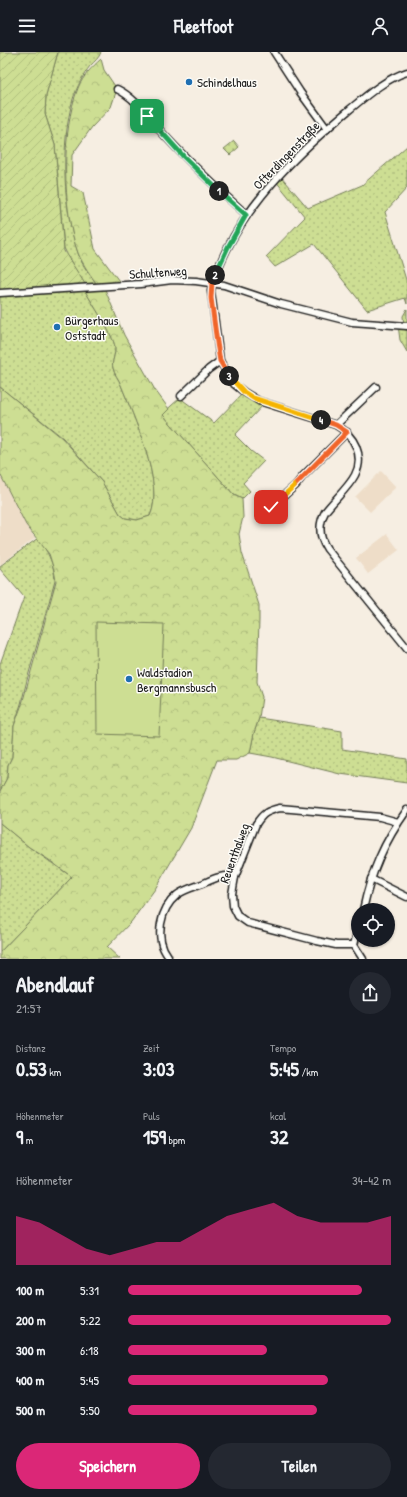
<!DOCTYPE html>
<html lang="de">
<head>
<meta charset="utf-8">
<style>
	:root { --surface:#171b24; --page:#242831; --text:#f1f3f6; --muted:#9ea1a6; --accent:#db2777 }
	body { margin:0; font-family:"Patrick Hand",sans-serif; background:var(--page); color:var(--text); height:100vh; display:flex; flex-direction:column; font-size:15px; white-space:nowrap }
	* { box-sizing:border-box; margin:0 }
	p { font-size:13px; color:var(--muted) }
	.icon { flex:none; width:22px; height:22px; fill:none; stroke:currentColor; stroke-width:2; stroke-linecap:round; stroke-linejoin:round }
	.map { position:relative; height:907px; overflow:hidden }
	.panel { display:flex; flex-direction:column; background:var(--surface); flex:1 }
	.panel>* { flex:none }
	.fabs { position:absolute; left:351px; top:851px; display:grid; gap:8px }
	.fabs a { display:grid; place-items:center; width:44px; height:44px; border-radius:50%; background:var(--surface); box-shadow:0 1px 3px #0004; font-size:20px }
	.pin { position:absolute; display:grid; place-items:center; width:34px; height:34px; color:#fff; margin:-17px; border-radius:8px; box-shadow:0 2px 6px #0006 }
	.km { position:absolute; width:20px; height:20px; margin:-10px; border-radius:50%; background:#222; color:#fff; font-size:11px; line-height:20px; text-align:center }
	.round { display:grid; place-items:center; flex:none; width:42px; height:42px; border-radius:21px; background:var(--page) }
	.summary { display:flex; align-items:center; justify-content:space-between; height:68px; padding:0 16px }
	h1 { font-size:22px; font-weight:700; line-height:30px }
	.figures { display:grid; grid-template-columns:repeat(3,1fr); gap:6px; height:68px; padding:4px 16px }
	.figures div { display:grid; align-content:center }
	.figures b { font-size:20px; font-weight:700 }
	.figures small { font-size:11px; font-weight:400 }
	.figures p { font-size:11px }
	.chart { height:112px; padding:8px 16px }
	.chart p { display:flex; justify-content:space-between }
	.chart svg { width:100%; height:72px; margin-top:4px; fill:var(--accent); opacity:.7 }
	.action { display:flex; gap:8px; margin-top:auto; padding:8px 16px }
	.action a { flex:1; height:46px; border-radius:24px; background:var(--accent); color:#fff; font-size:16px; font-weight:700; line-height:46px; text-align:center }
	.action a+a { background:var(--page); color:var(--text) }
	ul { padding:0 16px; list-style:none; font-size:13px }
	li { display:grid; grid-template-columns:64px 48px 1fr; align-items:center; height:30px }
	li i { height:10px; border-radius:5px; background:var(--accent) }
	header { display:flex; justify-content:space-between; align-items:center; height:52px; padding:0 16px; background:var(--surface); font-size:18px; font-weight:700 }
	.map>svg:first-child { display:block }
</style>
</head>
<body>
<header><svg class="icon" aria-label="menu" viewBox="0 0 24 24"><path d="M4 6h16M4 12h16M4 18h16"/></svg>Fleetfoot<svg class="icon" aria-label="person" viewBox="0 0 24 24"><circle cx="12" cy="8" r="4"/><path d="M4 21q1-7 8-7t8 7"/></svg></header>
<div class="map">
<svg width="407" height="907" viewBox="0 0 407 907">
	<defs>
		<pattern id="grass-dots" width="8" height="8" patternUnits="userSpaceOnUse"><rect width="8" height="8" fill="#cdde93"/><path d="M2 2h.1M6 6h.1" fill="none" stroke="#afbe7e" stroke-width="1.8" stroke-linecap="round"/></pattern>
		<pattern id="forest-crowns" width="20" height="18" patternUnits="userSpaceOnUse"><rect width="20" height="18" fill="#cdde93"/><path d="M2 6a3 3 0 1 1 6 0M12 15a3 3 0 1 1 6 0" fill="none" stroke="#afbe7e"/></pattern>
		<pattern id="garden-furrows" width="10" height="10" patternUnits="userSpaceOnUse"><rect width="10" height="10" fill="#cdde93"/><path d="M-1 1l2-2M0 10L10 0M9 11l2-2" fill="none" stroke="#afbe7e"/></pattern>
	</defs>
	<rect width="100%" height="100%" fill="#f6eee2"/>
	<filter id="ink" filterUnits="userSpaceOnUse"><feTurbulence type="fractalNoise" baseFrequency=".025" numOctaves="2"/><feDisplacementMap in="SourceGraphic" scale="8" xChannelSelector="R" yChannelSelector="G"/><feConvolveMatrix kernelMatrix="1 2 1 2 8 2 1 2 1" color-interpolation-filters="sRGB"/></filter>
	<g filter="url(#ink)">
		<g fill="#eeddc8">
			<polygon points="381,419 396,435 370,460 355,445"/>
			<polygon points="0,422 26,473 35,486 0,513"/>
			<polygon points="387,482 399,498 368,522 356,506"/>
		</g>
		<g fill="url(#grass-dots)" stroke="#747d58">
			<path d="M58 0H101C99 6 95 9 90 14 83 23 77 35 73 47 60 92 63 157 78 201 82 214 91 224 99 235H87L77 222 64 196 55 93 45 62 46 43Z"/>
			<polygon points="234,89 239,95 230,103 224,97"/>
			<polygon points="407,94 407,136 385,160 407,231 407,252 405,246 367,258 314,192 275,215 266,205 305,165 275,128 280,123 308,156 362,133"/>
			<path d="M84 237C90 248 114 284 115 295 116 302 111 310 113 316 114 322 119 327 121 333 133 363 165 433 150 464L137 468 125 466 120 462 102 430 63 386 0 335V242Z"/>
			<polygon points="407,257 407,300 400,288 398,273 404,274 403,264"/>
			<polygon points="244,340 265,351 235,383 251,399 264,409 243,431 250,439 242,447 234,443 162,362 180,346 214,371"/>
			<path d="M38 486C48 500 54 511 55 529L27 628 21 652 14 674 12 705 8 713 7 726 0 739V612L24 545 0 517V514Z"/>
			<polygon points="259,666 342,679 342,697 407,707 407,731 340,722 272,705 250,701 254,681"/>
			<polygon points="0,771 29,795 72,825 0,900"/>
		</g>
		<path fill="url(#forest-crowns)" stroke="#747d58" d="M101 7 104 18 117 37 111 55 92 75 72 103 71 134 83 141 95 197 122 233 104 235 124 283 155 338 169 357 163 363 234 443 242 447 243 465 239 482 242 501 259 553V568L257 630 262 645 259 666 254 681 250 701 236 708H217L191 776 155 837 131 870 107 895 120 907H0V900L72 825 49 808 29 795 0 771V739L7 726 8 713 12 705 14 674 22 652 56 529 54 518 49 502 26 473 0 422V335L62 386 102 430 120 462 125 466 137 468 150 464C165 433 133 363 121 333 119 327 114 322 113 316 111 310 116 302 115 295 114 284 90 248 84 237L99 235C91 224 83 213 78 201 62 157 61 79 78 36 83 24 92 15 101 7Z"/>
		<polygon fill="url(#garden-furrows)" stroke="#747d58" points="0,0 58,0 46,43 45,62 55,93 64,199 87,235 0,241"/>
		<polygon fill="#cdde93" stroke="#747d58" points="96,570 164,572 159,684 97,682"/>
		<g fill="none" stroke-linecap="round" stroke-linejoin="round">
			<g stroke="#1c1c1c" stroke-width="9">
				<g id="street">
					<polyline points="274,0 300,40 327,77"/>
					<path d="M407 20C385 27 366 44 349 58 301 98 254 143 226 199 220 212 213 225 211 239L220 309 234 332 244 340 259 349 336 373C354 383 365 404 355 423 349 435 333 449 325 460 318 473 319 485 327 497L407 596"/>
					<path d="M117 37C138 47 151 70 167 86 192 113 219 138 247 163"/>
					<polyline points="0,241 141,232 172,228 196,229 224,233 281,252 352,270 407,274"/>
					<polyline points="181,344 209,317 220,309"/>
					<polyline points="336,373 376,335"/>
					<polyline points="271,455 296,433 303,424 347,380"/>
					<polyline points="371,827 407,845"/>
					<path d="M363 858C371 820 384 790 407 758"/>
					<polyline points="358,877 354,893 363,907"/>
					<path d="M354 893H336L317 889 248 871 238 864 233 854 232 842 235 825 256 772C263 761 267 759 280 756L380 765 398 770"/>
					<path d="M168 904C154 886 160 857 177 843 183 838 194 835 202 832 213 827 222 822 235 825"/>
				</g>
			</g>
			<use href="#street" stroke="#fdfcf7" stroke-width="6"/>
		</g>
	</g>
	<g fill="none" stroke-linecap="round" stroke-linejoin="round" filter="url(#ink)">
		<g stroke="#fff" stroke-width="8">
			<polyline id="split-1" points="147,64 184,105 219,139"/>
		</g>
		<g stroke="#fff" stroke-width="8">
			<polyline id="split-2" points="215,223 228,195 246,163 219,139"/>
		</g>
		<g stroke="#fff" stroke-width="8">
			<polyline id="split-3" points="215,223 212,230 211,246 217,291 220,309 229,324"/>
		</g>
		<g stroke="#fff" stroke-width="8">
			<polyline id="split-4" points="229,324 244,340 253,346 321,368"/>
		</g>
		<g stroke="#fff" stroke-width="8">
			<polyline id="split-5" points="294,434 347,380 336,373 321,368"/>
		</g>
		<g stroke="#fff" stroke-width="8">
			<polyline id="split-6" points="271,455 294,434"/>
		</g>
		<use href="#split-1" stroke="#22a559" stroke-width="5"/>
		<use href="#split-2" stroke="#22a559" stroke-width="5"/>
		<use href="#split-3" stroke="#f0652b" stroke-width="5"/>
		<use href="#split-4" stroke="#f5b400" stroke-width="5"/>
		<use href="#split-5" stroke="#f0652b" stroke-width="5"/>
		<use href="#split-6" stroke="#f5b400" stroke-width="5"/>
	</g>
	<g fill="#1f6fb2" stroke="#fdfcf7" stroke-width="1.5">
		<circle cx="189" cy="30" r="4"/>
		<circle cx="57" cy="275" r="4"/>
		<circle cx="129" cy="627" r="4"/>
	</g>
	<g text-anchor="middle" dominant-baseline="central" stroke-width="3" stroke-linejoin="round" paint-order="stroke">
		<g font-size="13" fill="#1c1c1c" stroke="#fdfcf7" text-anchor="start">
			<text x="197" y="30">Schindelhaus</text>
			<text x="65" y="268">Bürgerhaus<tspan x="65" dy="15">Oststadt</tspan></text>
			<text x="137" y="620">Waldstadion<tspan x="137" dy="15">Bergmannsbusch</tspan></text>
		</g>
		<g font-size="13" fill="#1c1c1c" stroke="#fdfcf7">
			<text transform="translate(286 103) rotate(-46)">Ofterdingenstraße</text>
			<text transform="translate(158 220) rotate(-4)">Schultenweg</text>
			<text transform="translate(234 801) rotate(-70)">Reuenthalweg</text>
		</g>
	</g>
</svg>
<div class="fabs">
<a><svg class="icon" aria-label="locate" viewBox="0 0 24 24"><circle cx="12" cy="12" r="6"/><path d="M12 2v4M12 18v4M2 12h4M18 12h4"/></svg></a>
</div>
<div class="pin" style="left:147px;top:64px;background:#1e9e55"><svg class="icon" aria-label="arrive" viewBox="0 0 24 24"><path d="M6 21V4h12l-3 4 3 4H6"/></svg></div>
<div class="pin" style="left:271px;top:455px;background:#d93025"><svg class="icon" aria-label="check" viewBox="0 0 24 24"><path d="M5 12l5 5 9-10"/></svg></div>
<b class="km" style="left:219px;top:139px">1</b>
<b class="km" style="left:215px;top:223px">2</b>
<b class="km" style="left:229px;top:324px">3</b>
<b class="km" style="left:321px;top:368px">4</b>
</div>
<section class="panel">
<div class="summary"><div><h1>Abendlauf</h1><p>21:57</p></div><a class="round"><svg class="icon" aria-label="share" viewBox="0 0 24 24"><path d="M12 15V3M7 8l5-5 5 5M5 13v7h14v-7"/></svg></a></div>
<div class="figures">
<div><p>Distanz</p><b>0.53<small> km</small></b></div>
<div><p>Zeit</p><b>3:03</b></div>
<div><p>Tempo</p><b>5:45<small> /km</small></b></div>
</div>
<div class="figures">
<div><p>Höhenmeter</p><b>9<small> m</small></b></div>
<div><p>Puls</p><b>159<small> bpm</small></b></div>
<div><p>kcal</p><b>32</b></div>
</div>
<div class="chart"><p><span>Höhenmeter</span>34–42 m</p>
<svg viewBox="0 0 160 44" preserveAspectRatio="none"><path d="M0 44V14L10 18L20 26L30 34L40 38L50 34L60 30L70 30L80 22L90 14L100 10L110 6L120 14L130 18L140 18L150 18L160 14V44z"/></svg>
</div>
<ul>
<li><b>100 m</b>5:31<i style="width:89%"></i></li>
<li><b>200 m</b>5:22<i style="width:100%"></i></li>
<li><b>300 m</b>6:18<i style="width:53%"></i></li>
<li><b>400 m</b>5:45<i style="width:76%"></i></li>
<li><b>500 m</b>5:50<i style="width:72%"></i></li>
</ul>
<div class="action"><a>Speichern</a><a>Teilen</a></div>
</section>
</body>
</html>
